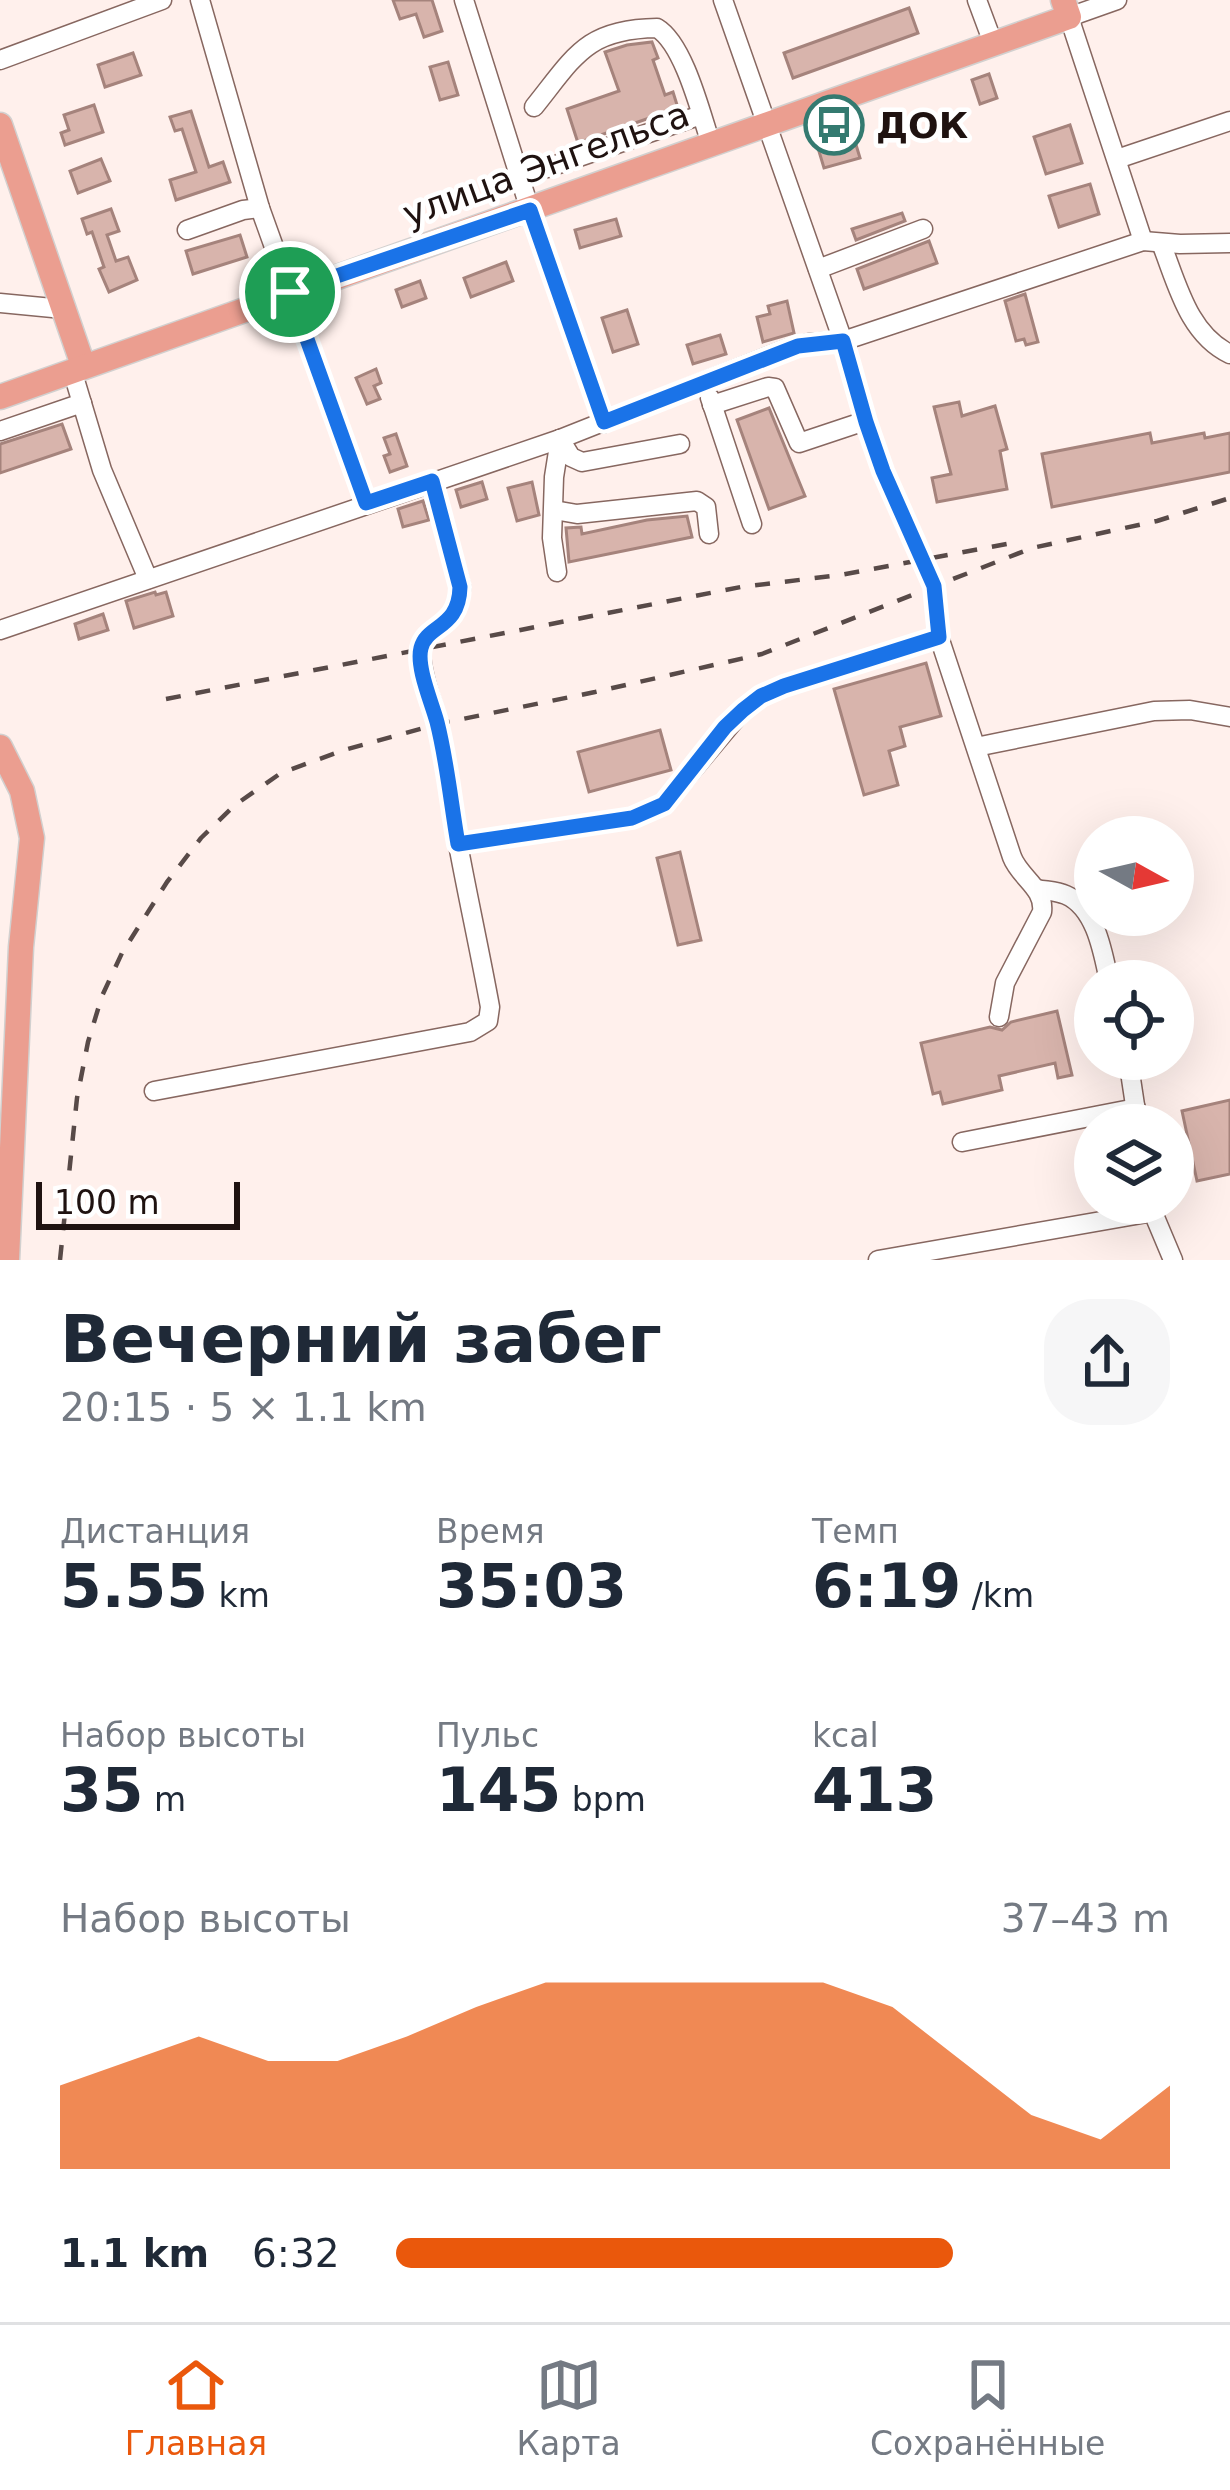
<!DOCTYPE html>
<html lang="ru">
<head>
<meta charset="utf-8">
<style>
	:root { --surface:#fff; --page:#f6f6f7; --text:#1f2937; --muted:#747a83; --line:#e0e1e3; --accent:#ea580c }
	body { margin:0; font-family:"DejaVu Sans",sans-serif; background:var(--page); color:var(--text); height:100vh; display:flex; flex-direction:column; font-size:45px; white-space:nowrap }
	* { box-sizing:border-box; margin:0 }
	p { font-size:39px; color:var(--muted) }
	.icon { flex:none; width:66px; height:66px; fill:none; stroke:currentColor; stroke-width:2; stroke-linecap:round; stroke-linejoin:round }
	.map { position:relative; height:1260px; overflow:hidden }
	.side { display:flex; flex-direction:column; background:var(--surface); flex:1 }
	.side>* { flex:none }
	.needle { width:78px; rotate:98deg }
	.fabs { position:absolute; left:1074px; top:816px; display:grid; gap:24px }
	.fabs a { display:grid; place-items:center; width:120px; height:120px; border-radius:50%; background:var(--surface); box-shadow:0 12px 48px #0002; font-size:60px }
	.scale { position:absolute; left:36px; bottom:30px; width:204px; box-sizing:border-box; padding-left:12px; border:6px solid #1f1210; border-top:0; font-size:33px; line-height:42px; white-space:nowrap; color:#1f1210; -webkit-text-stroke:9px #fff; paint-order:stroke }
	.pin { position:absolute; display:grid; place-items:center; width:102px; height:102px; color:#fff; margin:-51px; border:6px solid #fff; border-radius:50%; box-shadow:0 3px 12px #0007 }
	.round { display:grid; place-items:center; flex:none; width:126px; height:126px; border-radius:48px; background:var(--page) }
	.summary { display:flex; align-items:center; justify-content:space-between; height:204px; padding:0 60px }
	h1 { font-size:66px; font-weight:700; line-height:90px }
	.figures { display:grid; grid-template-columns:repeat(3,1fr); gap:18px; height:204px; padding:12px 60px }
	.figures div { display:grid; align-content:center }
	.figures b { font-size:60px; font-weight:700 }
	.figures small { font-size:33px; font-weight:400 }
	.figures p { font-size:33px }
	.chart { height:336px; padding:24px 60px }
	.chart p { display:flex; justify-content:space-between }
	.chart svg { width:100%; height:216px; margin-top:12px; fill:var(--accent); opacity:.7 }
	ul { padding:0 60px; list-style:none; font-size:39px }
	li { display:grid; grid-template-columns:192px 144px 1fr; align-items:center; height:90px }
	li i { height:30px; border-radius:15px; background:var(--accent) }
	.tabs { display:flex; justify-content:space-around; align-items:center; height:168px; border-top:3px solid var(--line); background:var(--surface); font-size:33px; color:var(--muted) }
	.tabs a { display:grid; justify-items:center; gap:6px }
	.tabs .active { color:var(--accent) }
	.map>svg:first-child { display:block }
</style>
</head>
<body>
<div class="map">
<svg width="1230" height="1260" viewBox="0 0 1230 1260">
	<rect width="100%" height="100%" fill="#fff0ec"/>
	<g fill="#d8b4ac" stroke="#a5837c" stroke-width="3">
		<polygon points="393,0 432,0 442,31 424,37 416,14 400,19"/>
		<polygon points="909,8 918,33 793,78 784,53"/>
		<polygon points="652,42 658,58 653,60 665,95 673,92 678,108 578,143 567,109 619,91 605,52 627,45"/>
		<polygon points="133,53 141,75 105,87 98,65"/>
		<polygon points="448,62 458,95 440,100 430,67"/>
		<polygon points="989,74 997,98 980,104 972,80"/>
		<polygon points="94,105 103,132 65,145 61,133 69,130 64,115"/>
		<polygon points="191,111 209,167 223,162 230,182 176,200 170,180 196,172 182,129 175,131 170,117"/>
		<polygon points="1070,125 1082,163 1046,174 1034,137"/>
		<polygon points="854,138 860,158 824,168 818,148"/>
		<polygon points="101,159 110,181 78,193 70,171"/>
		<polygon points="1090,184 1099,214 1059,227 1049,196"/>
		<polygon points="111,209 119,231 107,235 116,261 128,257 137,280 109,292 99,269 104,267 92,232 87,234 82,219"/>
		<polygon points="902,213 905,221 856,240 852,229"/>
		<polygon points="616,219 621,236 580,248 575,230"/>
		<polygon points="240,235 247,257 193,274 186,251"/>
		<polygon points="929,241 937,263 864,289 857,269"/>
		<polygon points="506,262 513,281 471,297 464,278"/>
		<polygon points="420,281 426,298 402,307 396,290"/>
		<polygon points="1025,294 1038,342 1026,345 1024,339 1016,341 1005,301"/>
		<polygon points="787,301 794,333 763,342 757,317 770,314 768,306"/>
		<polygon points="627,310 638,344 613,352 602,318"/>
		<polygon points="720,335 726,354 693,364 687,345"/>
		<polygon points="376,369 381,383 374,386 380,399 367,404 356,378"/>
		<polygon points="959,402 962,416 995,406 1007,449 1000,451 1007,489 937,502 932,478 951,474 934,407"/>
		<polygon points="769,408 805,496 769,509 737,420"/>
		<polygon points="62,424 71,449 0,473 0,444"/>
		<polygon points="1150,433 1152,443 1204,433 1205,438 1230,433 1230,472 1052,507 1042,454"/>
		<polygon points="396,434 407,466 390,472 384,456 390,454 384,438"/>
		<polygon points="482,482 487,499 461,507 456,490"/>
		<polygon points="532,482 539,515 517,521 508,488"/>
		<polygon points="423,501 429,520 403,527 398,509"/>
		<polygon points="687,516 692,537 569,562 566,528 581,527 582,534 647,520"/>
		<polygon points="155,592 156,595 166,592 173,616 134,628 126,601"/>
		<polygon points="103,614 108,630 79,639 75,624"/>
		<polygon points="926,663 941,716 900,727 905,746 889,751 898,785 864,795 834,689"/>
		<polygon points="660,730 671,770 589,792 578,752"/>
		<polygon points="680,852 701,940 678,945 657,858"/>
		<polygon points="1057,1011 1072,1075 1058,1078 1055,1063 999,1076 1002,1090 943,1104 940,1092 933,1094 921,1043 990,1027 1002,1030 1011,1022"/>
		<polygon points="1230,1100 1230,1174 1197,1181 1182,1111"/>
	</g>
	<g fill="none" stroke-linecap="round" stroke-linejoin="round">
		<g stroke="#876760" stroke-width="21">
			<g id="minor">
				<polyline points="200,0 260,208 366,503"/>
				<polyline points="464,0 530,210 604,423"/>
				<path d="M723 0 843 341 865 421 883 471 934 586 939 637 1012 857C1020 878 1045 888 1042 912L1005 983 999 1017"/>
				<polyline points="977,0 993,43"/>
				<polyline points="1117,0 1069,17 1143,241"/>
				<polyline points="0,60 162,0"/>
				<path d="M534 107C575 56 586 29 657 28 684 44 701 114 711 144"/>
				<polyline points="1117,159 1230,121"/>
				<polyline points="547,168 701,115"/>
				<polyline points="187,230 243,210 260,208"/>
				<path d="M1161 243C1177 283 1188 334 1230 354"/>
				<polyline points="818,269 923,229"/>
				<polyline points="0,303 63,309"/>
				<polyline points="72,370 102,470 148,579"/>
				<polyline points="710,398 752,524"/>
				<polyline points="712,405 768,387 775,388 799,443 865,421"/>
				<polyline points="0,431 82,403"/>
				<polyline points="560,439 571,457 582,462 680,444"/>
				<polyline points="554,510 577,514 697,501 706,507 709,534"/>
				<polyline points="557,572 552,538 554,477 560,439"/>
				<polyline points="0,630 560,439 787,349 810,343 843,341 1143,241 1180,244 1230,243"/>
				<polyline points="976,747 1154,711 1190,710 1230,717"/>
				<polyline points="458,844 632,818 664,804 743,710 761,696 784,686 939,637"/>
				<path d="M1037 889C1047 891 1057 891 1066 895 1096 908 1103 953 1109 981"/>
				<polyline points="1128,1059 1138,1125"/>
				<path d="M154 1091 470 1032 488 1021 490 1007C480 952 468 898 458 844 451 805 447 765 438 726 433 702 422 679 421 654 420 630 460 626 461 587L432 481"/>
				<polyline points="962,1142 1136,1108"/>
				<polyline points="1149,1203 1173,1260"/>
				<polyline points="878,1260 1153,1212"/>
			</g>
		</g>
		<g stroke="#d2d0cf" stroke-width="27">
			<g id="major">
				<polyline points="0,125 83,365"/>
				<polyline points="0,397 1069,17 1063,0"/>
				<polyline points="0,747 22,791 32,838 21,947 7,1260"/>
			</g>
		</g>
		<use href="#minor" stroke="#fff" stroke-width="18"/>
		<use href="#major" stroke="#eb9e90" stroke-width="24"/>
		<g stroke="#584a48" stroke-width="4.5" stroke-dasharray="15 15" stroke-linecap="butt">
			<polyline points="166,699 741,587 840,575 1007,544"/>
			<polyline points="60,1260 77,1098 88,1042 102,996 122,953 167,882 201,838 235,805 281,773 344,750 438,724 595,692 762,654 1032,548 1157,521 1230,498"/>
		</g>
	</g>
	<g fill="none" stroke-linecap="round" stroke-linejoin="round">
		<g stroke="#fff" stroke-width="24">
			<path id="route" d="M530 210 604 422 798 346 843 341 866 422 883 471 934 586 939 637 784 686 761 696 743 710 725 727 664 804 632 818 458 844C451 804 447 761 437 722 432 703 416 667 421 648 427 624 459 629 460 587L432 481 366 503 290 292Z"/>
		</g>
		<use href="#route" stroke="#1a73e8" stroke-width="15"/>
	</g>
	<defs>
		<g id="bus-ring" transform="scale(3)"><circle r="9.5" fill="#fff" stroke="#347a70" stroke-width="1.5"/><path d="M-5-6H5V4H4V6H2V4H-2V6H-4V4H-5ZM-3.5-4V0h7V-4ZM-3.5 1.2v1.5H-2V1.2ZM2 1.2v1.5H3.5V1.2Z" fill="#347a70"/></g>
	</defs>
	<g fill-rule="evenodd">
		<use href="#bus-ring" x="834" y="125"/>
	</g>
	<g text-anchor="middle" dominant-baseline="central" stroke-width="9" stroke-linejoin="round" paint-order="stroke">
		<g font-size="36" font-weight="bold" fill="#1f1210" stroke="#fff" text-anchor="start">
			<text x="876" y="125">ДОК</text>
		</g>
		<g font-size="36" fill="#1f1210" stroke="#fff">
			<text transform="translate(546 164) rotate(-20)">улица Энгельса</text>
		</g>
	</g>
</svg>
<div class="fabs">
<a><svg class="needle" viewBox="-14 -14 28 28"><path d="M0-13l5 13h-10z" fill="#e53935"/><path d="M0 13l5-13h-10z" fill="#747a83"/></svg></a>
<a><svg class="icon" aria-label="locate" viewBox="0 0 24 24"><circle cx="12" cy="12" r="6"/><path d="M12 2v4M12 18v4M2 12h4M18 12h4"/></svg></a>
<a><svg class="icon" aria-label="layers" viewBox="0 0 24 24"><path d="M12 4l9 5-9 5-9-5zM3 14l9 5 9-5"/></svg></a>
</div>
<div class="scale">100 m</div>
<div class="pin" style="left:290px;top:292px;background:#1e9e55"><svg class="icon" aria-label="arrive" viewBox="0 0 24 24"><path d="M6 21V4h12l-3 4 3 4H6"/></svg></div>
</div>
<section class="side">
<div class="summary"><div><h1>Вечерний забег</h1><p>20:15 · 5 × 1.1 km</p></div><a class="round"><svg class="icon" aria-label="share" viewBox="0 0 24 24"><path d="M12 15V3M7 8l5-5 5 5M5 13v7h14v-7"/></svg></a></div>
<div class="figures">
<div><p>Дистанция</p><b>5.55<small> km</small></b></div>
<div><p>Время</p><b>35:03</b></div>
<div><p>Темп</p><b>6:19<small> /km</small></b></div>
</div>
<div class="figures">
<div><p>Набор высоты</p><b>35<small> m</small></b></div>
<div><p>Пульс</p><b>145<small> bpm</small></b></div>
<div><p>kcal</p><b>413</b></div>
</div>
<div class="chart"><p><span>Набор высоты</span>37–43 m</p>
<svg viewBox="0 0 160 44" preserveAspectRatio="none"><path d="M0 44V27L10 22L20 17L30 22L40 22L50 17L60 11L70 6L80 6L90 6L100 6L110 6L120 11L130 22L140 33L150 38L160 27V44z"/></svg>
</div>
<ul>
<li><b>1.1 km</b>6:32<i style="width:72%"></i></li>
</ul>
</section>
<nav class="tabs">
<a class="active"><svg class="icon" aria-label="home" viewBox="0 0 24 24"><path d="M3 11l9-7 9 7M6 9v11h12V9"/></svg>Главная</a>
<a><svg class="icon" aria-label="map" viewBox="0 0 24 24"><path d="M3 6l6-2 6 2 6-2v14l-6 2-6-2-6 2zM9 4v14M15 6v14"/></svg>Карта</a>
<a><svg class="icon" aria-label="saved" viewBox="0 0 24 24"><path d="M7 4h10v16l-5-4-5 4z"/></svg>Сохранённые</a>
</nav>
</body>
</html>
